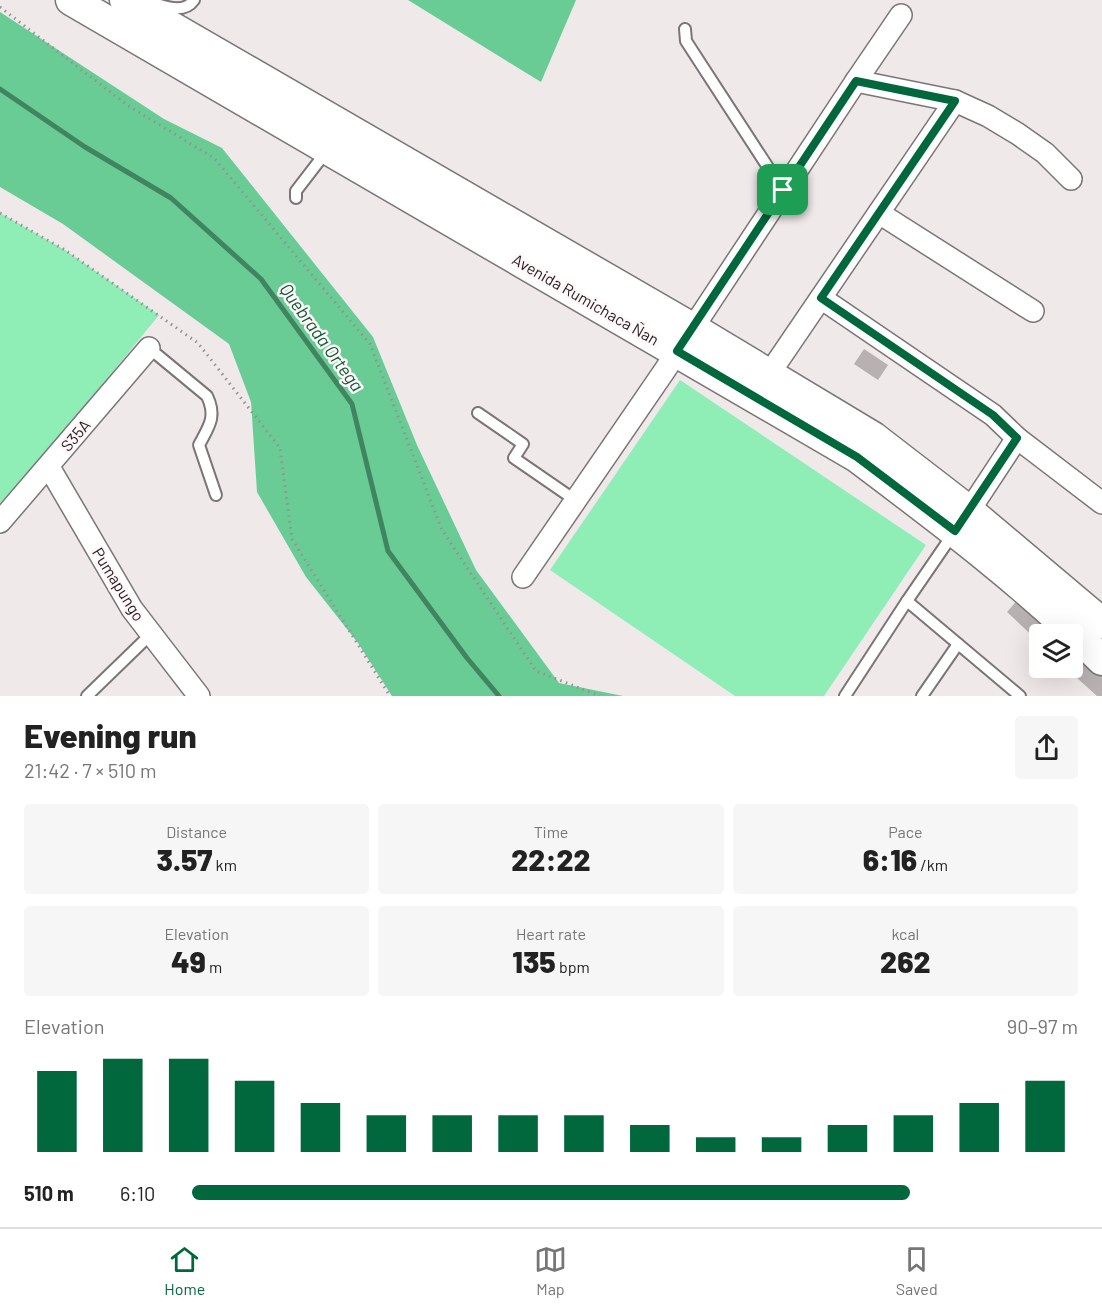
<!DOCTYPE html>
<html lang="en">
<head>
<meta charset="utf-8">
<style>
	:root { --surface:#fff; --page:#f6f6f6; --text:#222; --muted:#767676; --line:#e0e0e0; --accent:#01683e }
	body { margin:0; font-family:Barlow,sans-serif; background:var(--page); color:var(--text); height:100vh; display:flex; flex-direction:column; font-size:22px; white-space:nowrap }
	* { box-sizing:border-box; margin:0 }
	p { font-size:20px; color:var(--muted) }
	.icon { flex:none; width:33px; height:33px; fill:none; stroke:currentColor; stroke-width:2; stroke-linecap:round; stroke-linejoin:round }
	.map { position:relative; height:696px; overflow:hidden }
	.sheet { display:flex; flex-direction:column; background:var(--surface); flex:1 }
	.sheet>* { flex:none }
	.tools { position:absolute; left:1029px; top:624px; display:grid; gap:12px }
	.tools a { display:grid; place-items:center; width:54px; height:54px; border-radius:6px; background:var(--surface); box-shadow:0 6px 24px #0002; font-size:30px }
	.pin { position:absolute; display:grid; place-items:center; width:51px; height:51px; color:#fff; margin:-26px; border-radius:12px; box-shadow:0 3px 9px #0006 }
	.round { display:grid; place-items:center; flex:none; width:63px; height:63px; border-radius:6px; background:var(--page) }
	.head { display:flex; align-items:center; justify-content:space-between; height:102px; padding:0 24px }
	h1 { font-size:33px; font-weight:800; line-height:45px }
	.stats { display:grid; grid-template-columns:repeat(3,1fr); gap:9px; height:102px; padding:6px 24px }
	.stats div { display:grid; align-content:center; border-radius:6px; background:var(--page); text-align:center }
	.stats b { font-size:30px; font-weight:800 }
	.stats small { font-size:16px; font-weight:400 }
	.stats p { font-size:16px }
	.chart { height:168px; padding:12px 24px }
	.chart p { display:flex; justify-content:space-between }
	.chart svg { width:100%; height:108px; margin-top:6px; stroke:var(--accent); stroke-width:6 }
	ul { padding:0 24px; list-style:none; font-size:20px }
	li { display:grid; grid-template-columns:96px 72px 1fr; align-items:center; height:45px }
	li i { height:15px; border-radius:8px; background:var(--accent) }
	.menu { display:flex; justify-content:space-around; align-items:center; height:84px; border-top:2px solid var(--line); background:var(--surface); font-size:16px; color:var(--muted) }
	.menu a { display:grid; justify-items:center; gap:3px }
	.menu .current { color:var(--accent) }
	.map>svg:first-child { display:block }
</style>
</head>
<body>
<div class="map">
<svg width="1102" height="696" viewBox="0 0 1102 696">
	<rect width="100%" height="100%" fill="#f0e9ea"/>
	<g fill="#8fedb6">
		<polygon points="0,213 65,250 159,315 49,450 0,503"/>
		<polygon points="680,380 926,545 824,696 735,696 550,570"/>
	</g>
	<g fill="#6acc95">
		<polygon points="408,0 576,0 541,82"/>
		<polygon points="0,12 164,119 222,148 373,337 417,445 476,570 559,683 623,696 392,696 358,643 306,577 257,492 251,402 229,344 63,224 0,187"/>
	</g>
	<g fill="none" stroke-linecap="round" stroke-linejoin="round">
		<polyline stroke="#408560" stroke-width="5" points="0,89 85,147 171,198 261,279 352,404 388,551 467,658 499,696"/>
	</g>
	<g fill="#b8b1b2">
		<polygon points="864,349 888,365 878,380 854,364"/>
		<polygon points="1020,597 1060,634 1040,634 1040,643 1007,612"/>
		<polygon points="1072,646 1102,674 1102,696 1097,696 1066,668 1072,668"/>
	</g>
	<g fill="none" stroke-linecap="round" stroke-linejoin="round">
		<g stroke="#7c7576" stroke-width="14">
			<g id="lane">
				<path d="M153 3C167 7 184 14 194 0"/>
				<polyline points="685,29 686,41 775,178"/>
				<polyline points="296,198 296,191 326,152"/>
				<path d="M149 348 207 396C217 417 209 426 199 445L216 495"/>
				<polyline points="478,413 523,444 514,458 575,500"/>
				<polyline points="907,601 953,534"/>
				<polyline points="87,696 151,634"/>
				<polyline points="845,696 907,601 1020,696"/>
				<polyline points="922,696 958,644"/>
			</g>
		</g>
		<g stroke="#7c7576" stroke-width="24">
			<g id="street">
				<polyline points="856,81 955,101 988,116 1018,134 1045,153 1071,179"/>
				<polyline points="879,213 1033,311"/>
				<polyline points="821,298 993,415 1017,438 1102,503"/>
				<polyline points="769,374 955,101"/>
				<polyline points="49,467 132,609 199,696"/>
				<polyline points="963,520 1017,438"/>
				<polyline points="0,522 149,348"/>
				<polyline points="523,577 665,370 856,81 901,15"/>
			</g>
		</g>
		<g stroke="#7c7576" stroke-width="33">
			<g id="secondary">
				<path d="M71 0 857 457C942 521 1027 585 1102 660"/>
				<polyline points="125,0 692,328 873,437 969,511 1102,623"/>
			</g>
		</g>
		<g stroke="#969192" stroke-width="3" stroke-dasharray="1.5 4.5" stroke-linecap="butt">
			<polyline points="0,7 127,105 214,158 370,344 442,530 536,671 600,696"/>
			<polyline points="0,213 65,250 198,343 280,448 292,539 390,696"/>
		</g>
		<use href="#lane" stroke="#fff" stroke-width="10"/>
		<use href="#street" stroke="#fff" stroke-width="21"/>
		<use href="#secondary" stroke="#fff" stroke-width="30"/>
	</g>
	<g fill="none" stroke-linecap="round" stroke-linejoin="round">
		<g stroke="#fff" stroke-width="12">
			<polygon id="route" points="856,81 955,101 821,298 993,415 1017,438 955,531 857,457 677,351"/>
		</g>
		<use href="#route" stroke="#01683e" stroke-width="8"/>
	</g>
	<g text-anchor="middle" dominant-baseline="central" stroke-width="5" stroke-linejoin="round" paint-order="stroke">
		<g font-size="16" fill="#201d1e" stroke="#fef6f7">
			<text transform="translate(586 299) rotate(30)">Avenida Rumichaca Ñan</text>
			<text transform="translate(75 435) rotate(-50)">S35A</text>
			<text transform="translate(119 584) rotate(58)">Pumapungo</text>
		</g>
		<g font-size="18" font-style="italic" fill="#0d5a36" stroke="#fef6f7">
			<text transform="translate(322 337) rotate(54)">Quebrada Ortega</text>
		</g>
	</g>
</svg>
<div class="tools">
<a><svg class="icon" aria-label="layers" viewBox="0 0 24 24"><path d="M12 4l9 5-9 5-9-5zM3 14l9 5 9-5"/></svg></a>
</div>
<div class="pin" style="left:783px;top:190px;background:#1e9e55"><svg class="icon" aria-label="arrive" viewBox="0 0 24 24"><path d="M6 21V4h12l-3 4 3 4H6"/></svg></div>
</div>
<section class="sheet">
<div class="head"><div><h1>Evening run</h1><p>21:42 · 7 × 510 m</p></div><a class="round"><svg class="icon" aria-label="share" viewBox="0 0 24 24"><path d="M12 15V3M7 8l5-5 5 5M5 13v7h14v-7"/></svg></a></div>
<div class="stats">
<div><p>Distance</p><b>3.57<small> km</small></b></div>
<div><p>Time</p><b>22:22</b></div>
<div><p>Pace</p><b>6:16<small> /km</small></b></div>
</div>
<div class="stats">
<div><p>Elevation</p><b>49<small> m</small></b></div>
<div><p>Heart rate</p><b>135<small> bpm</small></b></div>
<div><p>kcal</p><b>262</b></div>
</div>
<div class="chart"><p><span>Elevation</span>90–97 m</p>
<svg viewBox="0 0 160 44" preserveAspectRatio="none"><path d="M5 44V11M15 44V6M25 44V6M35 44V15M45 44V24M55 44V29M65 44V29M75 44V29M85 44V29M95 44V33M105 44V38M115 44V38M125 44V33M135 44V29M145 44V24M155 44V15"/></svg>
</div>
<ul>
<li><b>510 m</b>6:10<i style="width:81%"></i></li>
</ul>
</section>
<nav class="menu">
<a class="current"><svg class="icon" aria-label="home" viewBox="0 0 24 24"><path d="M3 11l9-7 9 7M6 9v11h12V9"/></svg>Home</a>
<a><svg class="icon" aria-label="map" viewBox="0 0 24 24"><path d="M3 6l6-2 6 2 6-2v14l-6 2-6-2-6 2zM9 4v14M15 6v14"/></svg>Map</a>
<a><svg class="icon" aria-label="saved" viewBox="0 0 24 24"><path d="M7 4h10v16l-5-4-5 4z"/></svg>Saved</a>
</nav>
</body>
</html>
